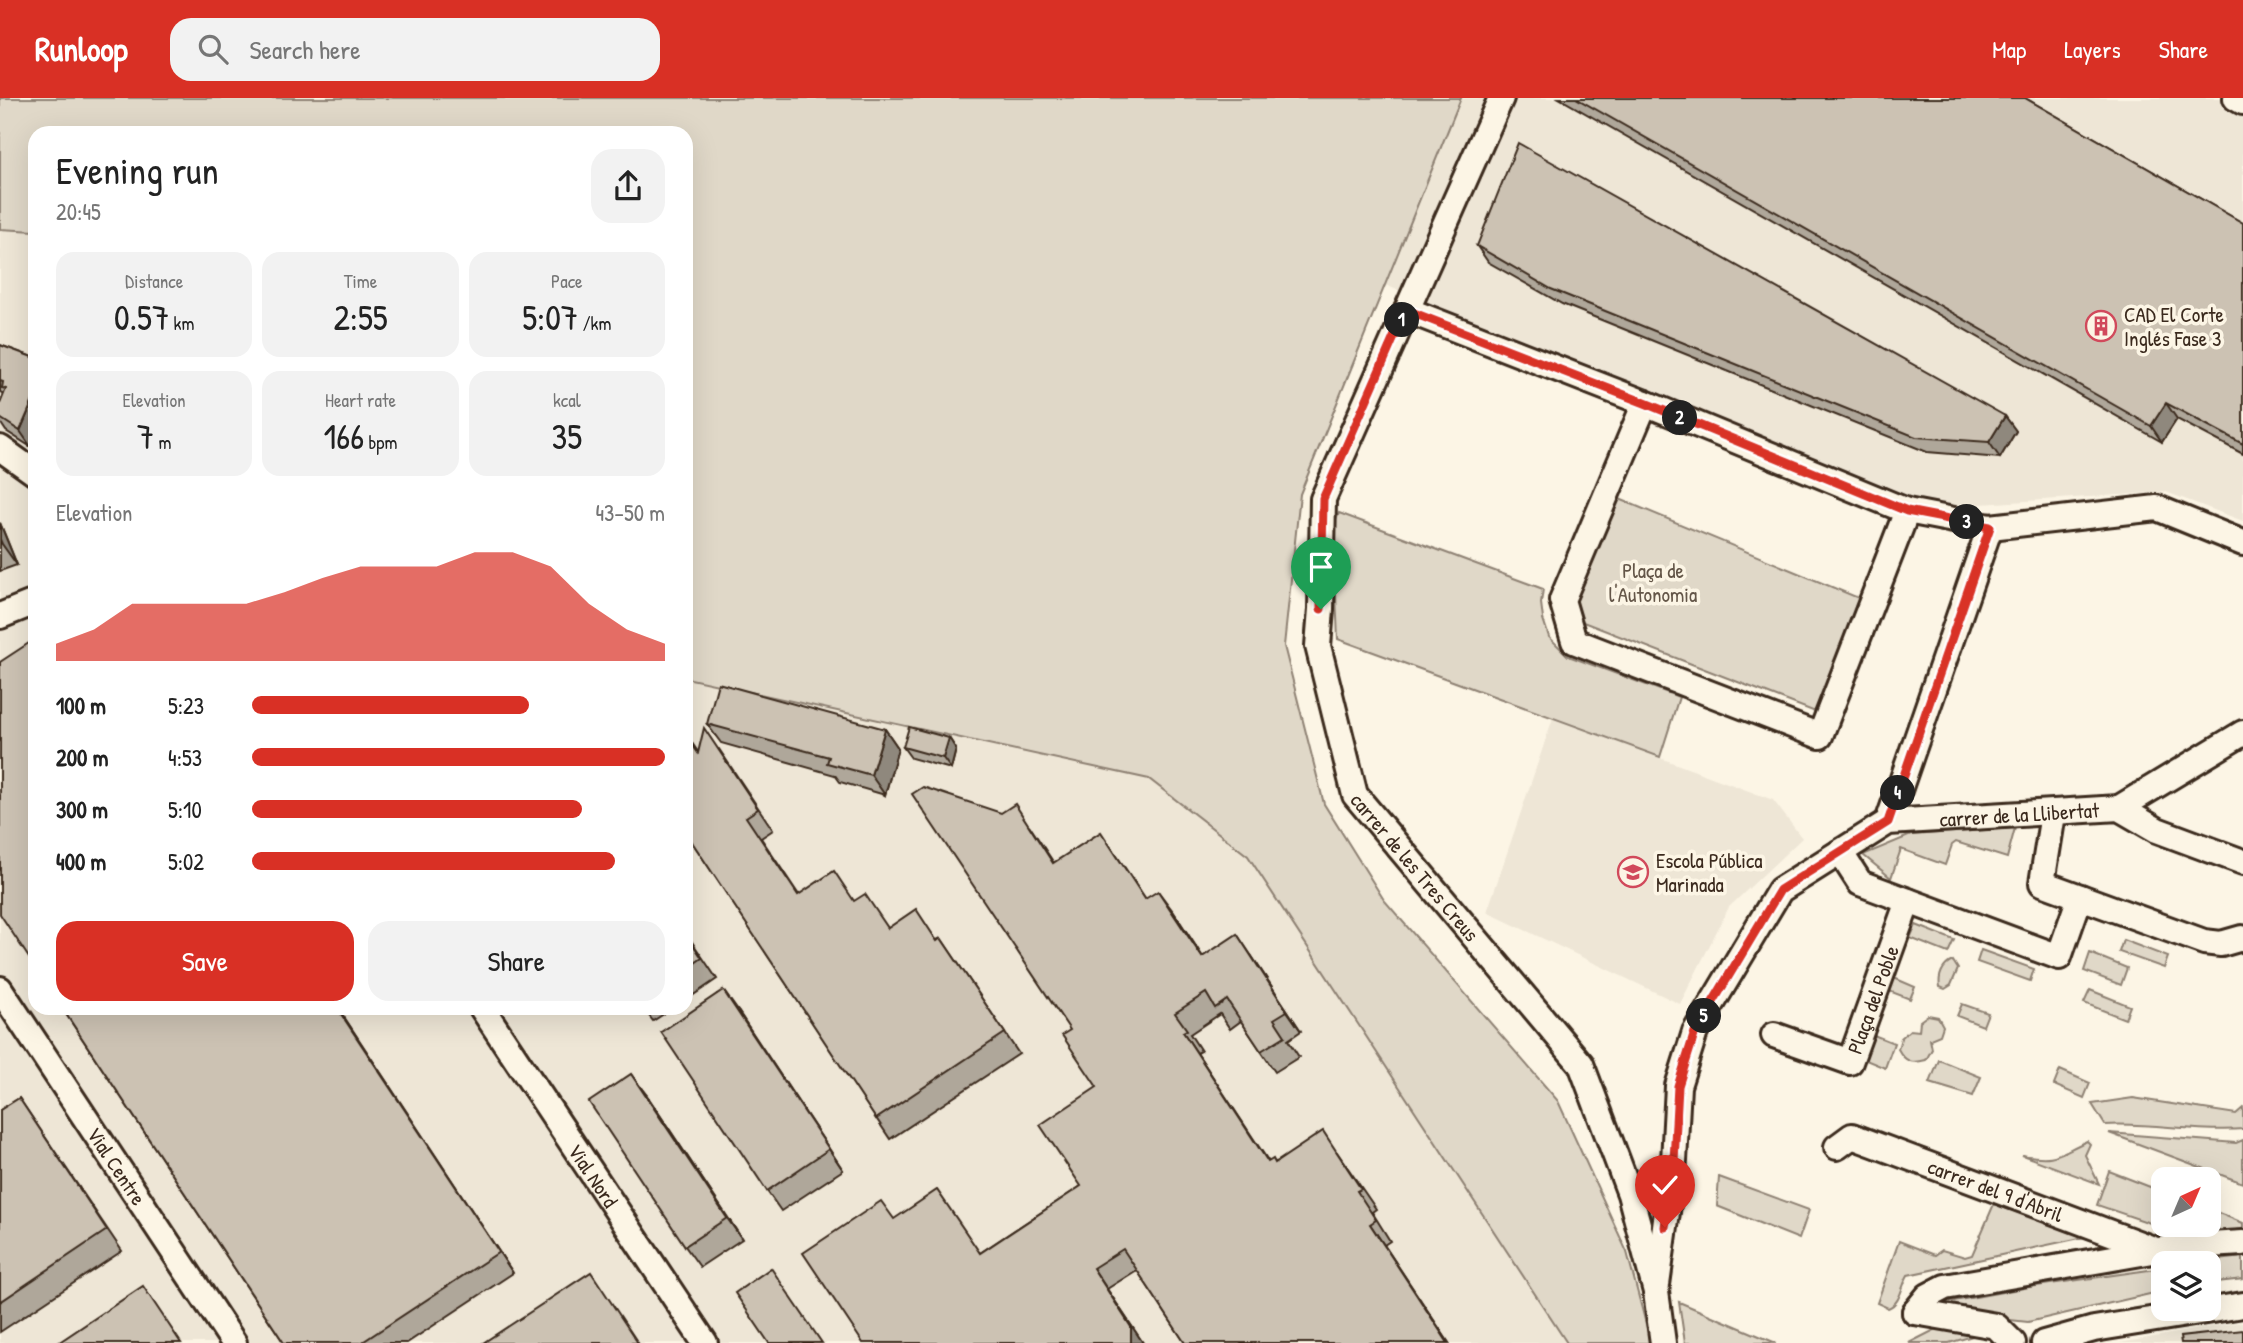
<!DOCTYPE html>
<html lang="en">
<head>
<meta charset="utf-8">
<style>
	:root { --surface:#fff; --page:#f2f2f2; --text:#222; --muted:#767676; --accent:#d93025 }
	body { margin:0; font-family:"Patrick Hand",sans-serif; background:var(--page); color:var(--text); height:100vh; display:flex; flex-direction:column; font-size:26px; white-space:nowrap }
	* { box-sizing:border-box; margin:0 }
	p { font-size:23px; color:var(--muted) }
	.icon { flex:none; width:38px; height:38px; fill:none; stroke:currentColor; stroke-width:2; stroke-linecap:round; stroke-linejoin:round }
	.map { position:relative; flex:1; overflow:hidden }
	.sheet { position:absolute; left:28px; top:28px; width:665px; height:889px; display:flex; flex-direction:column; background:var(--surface); border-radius:21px; box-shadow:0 7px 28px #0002 }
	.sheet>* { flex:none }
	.needle { width:46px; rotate:44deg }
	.tools { position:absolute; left:2151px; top:1069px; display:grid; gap:14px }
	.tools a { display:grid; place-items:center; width:70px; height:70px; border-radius:14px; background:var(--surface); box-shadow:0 7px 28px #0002; font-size:35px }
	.pin { position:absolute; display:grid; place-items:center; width:60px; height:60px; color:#fff; margin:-72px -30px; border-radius:50% 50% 50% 0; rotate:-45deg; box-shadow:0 0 7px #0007 }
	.pin .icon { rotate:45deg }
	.km { position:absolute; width:35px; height:35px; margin:-18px; border-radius:50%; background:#222; color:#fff; font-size:19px; line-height:35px; text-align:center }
	.round { display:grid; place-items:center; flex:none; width:74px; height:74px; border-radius:21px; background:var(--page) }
	.headline { display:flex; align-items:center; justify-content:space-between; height:119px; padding:0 28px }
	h1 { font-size:38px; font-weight:600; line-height:52px }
	.stats { display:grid; grid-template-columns:repeat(3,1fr); gap:10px; height:119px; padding:7px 28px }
	.stats div { display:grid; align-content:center; border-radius:18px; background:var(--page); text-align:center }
	.stats b { font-size:35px; font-weight:600 }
	.stats small { font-size:19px; font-weight:400 }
	.stats p { font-size:19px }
	.chart { height:196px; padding:14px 28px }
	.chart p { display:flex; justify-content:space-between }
	.chart svg { width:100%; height:126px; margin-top:7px; fill:var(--accent); opacity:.7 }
	.button { display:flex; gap:14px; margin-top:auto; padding:14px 28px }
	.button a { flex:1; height:80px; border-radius:21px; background:var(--accent); color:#fff; font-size:28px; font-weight:600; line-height:80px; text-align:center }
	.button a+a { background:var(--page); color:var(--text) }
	ul { padding:0 28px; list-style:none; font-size:23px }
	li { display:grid; grid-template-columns:112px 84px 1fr; align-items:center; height:52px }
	li i { height:18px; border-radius:9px; background:var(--accent) }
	header { display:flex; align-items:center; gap:42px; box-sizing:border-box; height:98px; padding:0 35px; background:var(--accent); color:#fff }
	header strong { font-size:33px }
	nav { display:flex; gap:38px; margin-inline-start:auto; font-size:24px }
	.search { width:490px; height:63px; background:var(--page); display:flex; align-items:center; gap:18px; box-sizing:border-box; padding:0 24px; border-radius:21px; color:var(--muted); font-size:26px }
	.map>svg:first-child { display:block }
</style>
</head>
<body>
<header>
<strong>Runloop</strong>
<div class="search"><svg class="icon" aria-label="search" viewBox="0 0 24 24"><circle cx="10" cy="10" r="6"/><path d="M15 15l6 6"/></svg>Search here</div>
<nav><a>Map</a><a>Layers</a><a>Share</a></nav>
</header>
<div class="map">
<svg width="2243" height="1245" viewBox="0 0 2243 1245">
	<rect width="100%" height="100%" fill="#fcf5e5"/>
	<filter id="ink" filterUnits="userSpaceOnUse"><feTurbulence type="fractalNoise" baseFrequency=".0143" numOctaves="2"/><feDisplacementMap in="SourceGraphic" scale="14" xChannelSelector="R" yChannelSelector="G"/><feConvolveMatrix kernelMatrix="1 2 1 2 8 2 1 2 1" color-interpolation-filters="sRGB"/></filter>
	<g filter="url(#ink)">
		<g fill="#eee6d6">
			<polygon points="1461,0 2243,0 2243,423 2166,394 1934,409 1385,187"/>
			<polygon points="0,131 35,133 35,910 686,910 686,580 1149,681 1248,758 1567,1245 0,1245"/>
			<polygon points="1553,620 1773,702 1802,740 1729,809 1680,906 1487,814"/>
			<polygon points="2243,1224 2243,1245 2120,1245 2233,1225"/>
		</g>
		<g fill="#e0d8c8" stroke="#8e8173" stroke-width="2">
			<polygon points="0,0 1461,0 1300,396 1284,548 1324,706 1384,802 1558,1003 1627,1154 1651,1245 1567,1245 1248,758 1149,681 686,580 686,35 35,35 35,133 0,131"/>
			<polygon points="1617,400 1861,501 1818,615 1583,524 1574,506"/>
			<polygon points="1339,415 1543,491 1541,505 1543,521 1549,539 1568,558 1679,599 1660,659 1338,541 1333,429"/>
			<polygon points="2015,730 2007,760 1956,744 1952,747 1945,767 1901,751 1891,780 1863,757 1911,737"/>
			<polygon points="1916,827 1954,842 1948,855 1910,840"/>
			<polygon points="2123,842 2168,859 2164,870 2119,854"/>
			<polygon points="1981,852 2034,871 2030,883 1977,864"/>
			<polygon points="2090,855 2127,870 2121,887 2084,873"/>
			<path d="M1953 863 1958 871 1951 887 1945 891 1940 889C1938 879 1942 867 1953 863Z"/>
			<polygon points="1894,880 1915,889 1910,901 1889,893"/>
			<polygon points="2090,892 2130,908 2125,921 2084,905"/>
			<polygon points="1962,906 1988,915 1983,928 1957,918"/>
			<path d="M1928 917 1938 919 1943 928 1940 937 1930 941 1932 951 1926 962C1912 966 1905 964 1898 951L1901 940 1910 932 1919 933 1920 923Z"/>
			<polygon points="1871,936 1894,945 1885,970 1861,960"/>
			<polygon points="1939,962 1981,979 1973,998 1930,985"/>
			<polygon points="2060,972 2090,985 2084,1000 2054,987"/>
			<path d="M2133 1000 2236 1016 2243 1010V1031C2197 1035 2151 1024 2105 1027L2092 1006Z"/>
			<polygon points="2109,1035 2236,1045 2243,1042 2243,1085"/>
			<path d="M2087 1043 2090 1046 2085 1057 2099 1086 2022 1057C2057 1063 2056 1057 2087 1043Z"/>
			<polygon points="2109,1073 2163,1094 2163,1127 2208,1127 2209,1111 2243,1125 2243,1135 2194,1140 2097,1107"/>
			<polygon points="1719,1079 1809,1112 1799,1141 1717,1108"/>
			<path d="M1994 1106 2077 1136 2094 1137 1908 1177C1901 1189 1901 1205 1888 1210L1877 1205 1899 1143 1935 1157 1942 1152 1965 1159 1972 1157Z"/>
			<polygon points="2243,1159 2243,1181 2209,1185 2208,1166 2194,1165"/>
			<polygon points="2163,1170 2163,1193 2028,1224 1946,1215 1938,1206 2029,1189"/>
			<polygon points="1679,1204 1776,1245 1685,1245"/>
			<polygon points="1950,1224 1983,1235 1949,1245 1909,1245"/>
		</g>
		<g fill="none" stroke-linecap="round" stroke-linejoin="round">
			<g stroke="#3b2a1e" stroke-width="30">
				<g id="minor">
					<path id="s1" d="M1501 0 1323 401 1321 511 1318 548 1355 697 1581 966 1630 1096 1656 1194"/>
					<polyline points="2236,0 2243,4"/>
					<polyline points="1407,212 1645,305 1907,413 1990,429 2157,410 2243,445"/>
					<polyline points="1645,305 1562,502 1574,543 1820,638 1907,413"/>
					<polyline points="0,350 35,375"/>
					<polyline points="0,518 35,504"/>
					<polyline points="2119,710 2243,635"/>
					<polyline points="2053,716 2042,785 2204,844 2221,846 2242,840"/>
					<polyline points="1888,724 1990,429"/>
					<polyline points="1840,754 1860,785 2059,859 2080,799"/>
					<path id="s2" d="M0 891 234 1245"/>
					<path id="s3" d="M482 910 705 1245"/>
					<path id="s4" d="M1774 937 1850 964 1908 803"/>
					<path id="s5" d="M1837 1049 1852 1038 2156 1152"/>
					<polyline points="1915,1214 1928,1198 1945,1189 2176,1149 2243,1145"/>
					<polyline points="1915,1214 1996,1228 2013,1245"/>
					<path id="s6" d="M1663 1245 1656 1194 1674 1063 1678 988 1695 934 1780 792 1888 724 2119 710 2157 732 2243 764"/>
					<polyline points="2044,1245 2094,1231 2243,1207"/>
				</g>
			</g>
			<use href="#minor" stroke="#fcf5e5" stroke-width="24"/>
		</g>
		<g fill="#afa79a" stroke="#3b2a1e" stroke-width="2">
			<polygon points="1559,0 2025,0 2243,125 2243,356 2177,321 2162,344"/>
			<polygon points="1477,148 2005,318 2016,333 2000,360 1927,354 1562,206 1488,164"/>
			<polygon points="0,247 35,260 35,340 31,349 6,333 0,324 0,306 4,296 0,294"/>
			<polygon points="0,425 17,467 0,473"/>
			<polygon points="707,626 885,631 898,650 885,697 840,684 835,677 721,645"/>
			<polygon points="686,636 698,654 719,651 773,732 761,740 799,797 855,803 888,830 937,842 941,840 1019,956 890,1041 686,735"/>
			<polygon points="949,640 956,651 951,671 911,660 903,649"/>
			<polygon points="1029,727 1054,765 1115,755 1146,801 1173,813 1203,859 1251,857 1301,933 1288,942 1299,959 1275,974 1241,923 1230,931 1220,916 1190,936 1201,953 1197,955 1269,1064 1275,1064 1337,1054 1376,1111 1372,1114 1390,1143 1384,1147 1449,1245 1185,1245 1137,1172 1107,1191 1143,1245 894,1121 980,1155 1081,1088 1097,989 1070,932"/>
			<polygon points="686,835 717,881 686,902"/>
			<polygon points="62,910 338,910 513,1175 407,1245 284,1245"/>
			<polygon points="643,910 673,910 653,923"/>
			<polygon points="738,913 843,1072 781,1113 767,1093"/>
			<polygon points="646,996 742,1141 700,1169 685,1148"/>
			<polygon points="19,1000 122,1153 0,1234 0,1012"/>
		</g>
		<g fill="#8f887d" stroke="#3b2a1e" stroke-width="2">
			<polygon points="35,298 35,340 31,349 20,333"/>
			<polygon points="2166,305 2177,321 2162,344 2151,328"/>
			<polygon points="2005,318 2016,333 2000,360 1989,344"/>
			<polygon points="0,425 17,467 2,446 0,441"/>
			<polygon points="885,631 898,650 885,697 871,677"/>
			<polygon points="949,640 956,651 951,671 943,660"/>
			<polygon points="1158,793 1173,813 1216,880"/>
			<polygon points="1237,836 1251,857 1301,933 1287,913"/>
			<polygon points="723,892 738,913 843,1072"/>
			<polygon points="337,910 338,910 513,1175 499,1154"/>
			<polygon points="1183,934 1197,955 1282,1085 1268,1064"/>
			<polygon points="631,976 646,996 742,1141 727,1120"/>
			<polygon points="1370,1126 1384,1147 1449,1245 1448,1245"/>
			<polygon points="1093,1170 1143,1245 1131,1245"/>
		</g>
		<g fill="#ccc2b3" stroke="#3b2a1e" stroke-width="2">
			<polygon points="1576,0 2025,0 2243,125 2243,346 2166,305 2151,328"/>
			<polygon points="1518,45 2005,318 1989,344 1916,339 1551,191 1477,148"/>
			<polygon points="0,247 35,260 35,298 20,333 0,320 0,306 6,291 2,290 3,284 0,283"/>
			<polygon points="35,541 35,869 0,816 0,564"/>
			<polygon points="718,585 885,631 871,677 827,665 829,659 707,626"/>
			<polygon points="909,629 949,640 943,660 903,649"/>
			<polygon points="704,630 758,711 746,719 798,797 834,773 854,803 865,796 888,830 916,811 937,843 941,840 1005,935 876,1021 686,735 686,637 698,655"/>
			<polygon points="923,689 1001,715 1015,706 1053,765 1101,734 1145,801 1158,793 1202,859 1237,836 1287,913 1274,921 1285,938 1261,953 1227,902 1215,910 1206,895 1175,915 1187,932 1183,934 1268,1064 1273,1061 1275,1065 1323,1033 1361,1091 1357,1093 1376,1122 1370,1126 1448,1245 1185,1245 1123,1151 1093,1170 1131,1229 1131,1245 863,1245 803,1155 881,1103 894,1121 937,1092 980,1155 1081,1088 1040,1027 1097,989 1062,937 1070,932 912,696"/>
			<polygon points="686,836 702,860 686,871"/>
			<polygon points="723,892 829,1051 767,1093 661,934"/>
			<polygon points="62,910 337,910 499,1154 361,1245 284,1245"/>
			<polygon points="631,976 727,1120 685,1148 589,1004"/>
			<polygon points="19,1000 107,1132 0,1204 0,1012"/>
			<polygon points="771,1170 822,1245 769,1245 735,1195"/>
			<polygon points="591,1174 638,1245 483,1245"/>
			<polygon points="143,1188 181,1245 58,1245"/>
			<polygon points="2243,1232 2243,1245 2181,1245 2180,1239"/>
		</g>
	</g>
	<g fill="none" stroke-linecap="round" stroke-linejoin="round" filter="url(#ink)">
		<g stroke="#fff" stroke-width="14">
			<polyline id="route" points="1321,511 1323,401 1406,212 1645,305 1907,413 1990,429 1888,724 1780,792 1695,934 1678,988 1674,1063 1665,1129"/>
		</g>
		<use href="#route" stroke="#d93025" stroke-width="9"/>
	</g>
	<defs>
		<g id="building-ring" transform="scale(1.575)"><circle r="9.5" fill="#fcf5e5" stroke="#d1495b" stroke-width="1.5"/><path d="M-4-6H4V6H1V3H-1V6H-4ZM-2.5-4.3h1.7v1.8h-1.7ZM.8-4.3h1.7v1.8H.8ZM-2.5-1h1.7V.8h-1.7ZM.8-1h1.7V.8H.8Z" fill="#d1495b"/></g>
		<g id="school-ring" transform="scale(1.575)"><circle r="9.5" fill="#fcf5e5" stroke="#d1495b" stroke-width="1.5"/><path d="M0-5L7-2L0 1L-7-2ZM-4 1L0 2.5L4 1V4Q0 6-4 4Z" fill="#d1495b"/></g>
	</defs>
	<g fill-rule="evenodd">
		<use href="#building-ring" x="2101" y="228"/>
		<use href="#school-ring" x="1633" y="774"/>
	</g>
	<g text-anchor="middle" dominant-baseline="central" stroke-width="7" stroke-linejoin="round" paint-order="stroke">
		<g font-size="21" fill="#3b2a1e" stroke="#fcf5e5" text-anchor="start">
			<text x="2124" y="216">CAD El Corte<tspan x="2124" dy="24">Inglés Fase 3</tspan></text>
			<text x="1656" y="762">Escola Pública<tspan x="1656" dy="24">Marinada</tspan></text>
		</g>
		<g font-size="21" fill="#645648" stroke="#fcf5e5">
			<text x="1653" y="472">Plaça de<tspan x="1653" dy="24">l'Autonomia</tspan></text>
		</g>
		<g font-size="21" fill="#3b2a1e" stroke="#fcf5e5">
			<text stroke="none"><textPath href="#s6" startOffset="740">carrer de la Llibertat</textPath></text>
			<text stroke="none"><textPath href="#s1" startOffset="833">carrer de les Tres Creus</textPath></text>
			<text stroke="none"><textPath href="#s4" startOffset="147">Plaça del Poble</textPath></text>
			<text stroke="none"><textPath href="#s2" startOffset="212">Vial Centre</textPath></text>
			<text stroke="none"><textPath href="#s3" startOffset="201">Vial Nord</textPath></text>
			<text stroke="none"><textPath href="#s5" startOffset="172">carrer del 9 d'Abril</textPath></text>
		</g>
	</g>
</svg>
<div class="tools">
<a><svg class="needle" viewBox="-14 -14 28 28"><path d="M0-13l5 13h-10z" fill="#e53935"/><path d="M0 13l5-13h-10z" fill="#767676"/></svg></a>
<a><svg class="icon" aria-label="layers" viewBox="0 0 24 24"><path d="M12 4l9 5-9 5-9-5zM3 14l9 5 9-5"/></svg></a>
</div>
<div class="pin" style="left:1321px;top:511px;background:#1e9e55"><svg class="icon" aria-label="arrive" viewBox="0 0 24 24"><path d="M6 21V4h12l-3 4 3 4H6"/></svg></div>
<div class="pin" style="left:1665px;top:1129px;background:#d93025"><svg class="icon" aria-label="check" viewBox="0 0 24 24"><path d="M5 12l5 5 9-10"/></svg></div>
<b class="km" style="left:1402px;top:222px">1</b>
<b class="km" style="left:1680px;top:320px">2</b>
<b class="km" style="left:1967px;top:424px">3</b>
<b class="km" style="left:1898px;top:695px">4</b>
<b class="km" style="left:1704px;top:918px">5</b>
<section class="sheet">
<div class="headline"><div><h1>Evening run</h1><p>20:45</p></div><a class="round"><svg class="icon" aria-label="share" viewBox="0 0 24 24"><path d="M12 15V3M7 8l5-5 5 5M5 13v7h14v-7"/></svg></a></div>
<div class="stats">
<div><p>Distance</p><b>0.57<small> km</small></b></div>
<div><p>Time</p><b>2:55</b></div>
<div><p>Pace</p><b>5:07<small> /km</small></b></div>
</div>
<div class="stats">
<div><p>Elevation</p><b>7<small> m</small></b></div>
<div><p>Heart rate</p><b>166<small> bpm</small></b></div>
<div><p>kcal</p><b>35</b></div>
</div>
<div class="chart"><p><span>Elevation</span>43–50 m</p>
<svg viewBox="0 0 160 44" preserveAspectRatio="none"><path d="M0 44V38L10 33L20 24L30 24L40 24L50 24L60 20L70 15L80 11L90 11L100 11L110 6L120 6L130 11L140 24L150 33L160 38V44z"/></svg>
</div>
<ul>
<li><b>100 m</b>5:23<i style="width:67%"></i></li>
<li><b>200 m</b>4:53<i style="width:100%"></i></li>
<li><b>300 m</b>5:10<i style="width:80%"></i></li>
<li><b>400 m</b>5:02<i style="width:88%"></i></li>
</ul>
<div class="button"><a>Save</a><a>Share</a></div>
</section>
</div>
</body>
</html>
